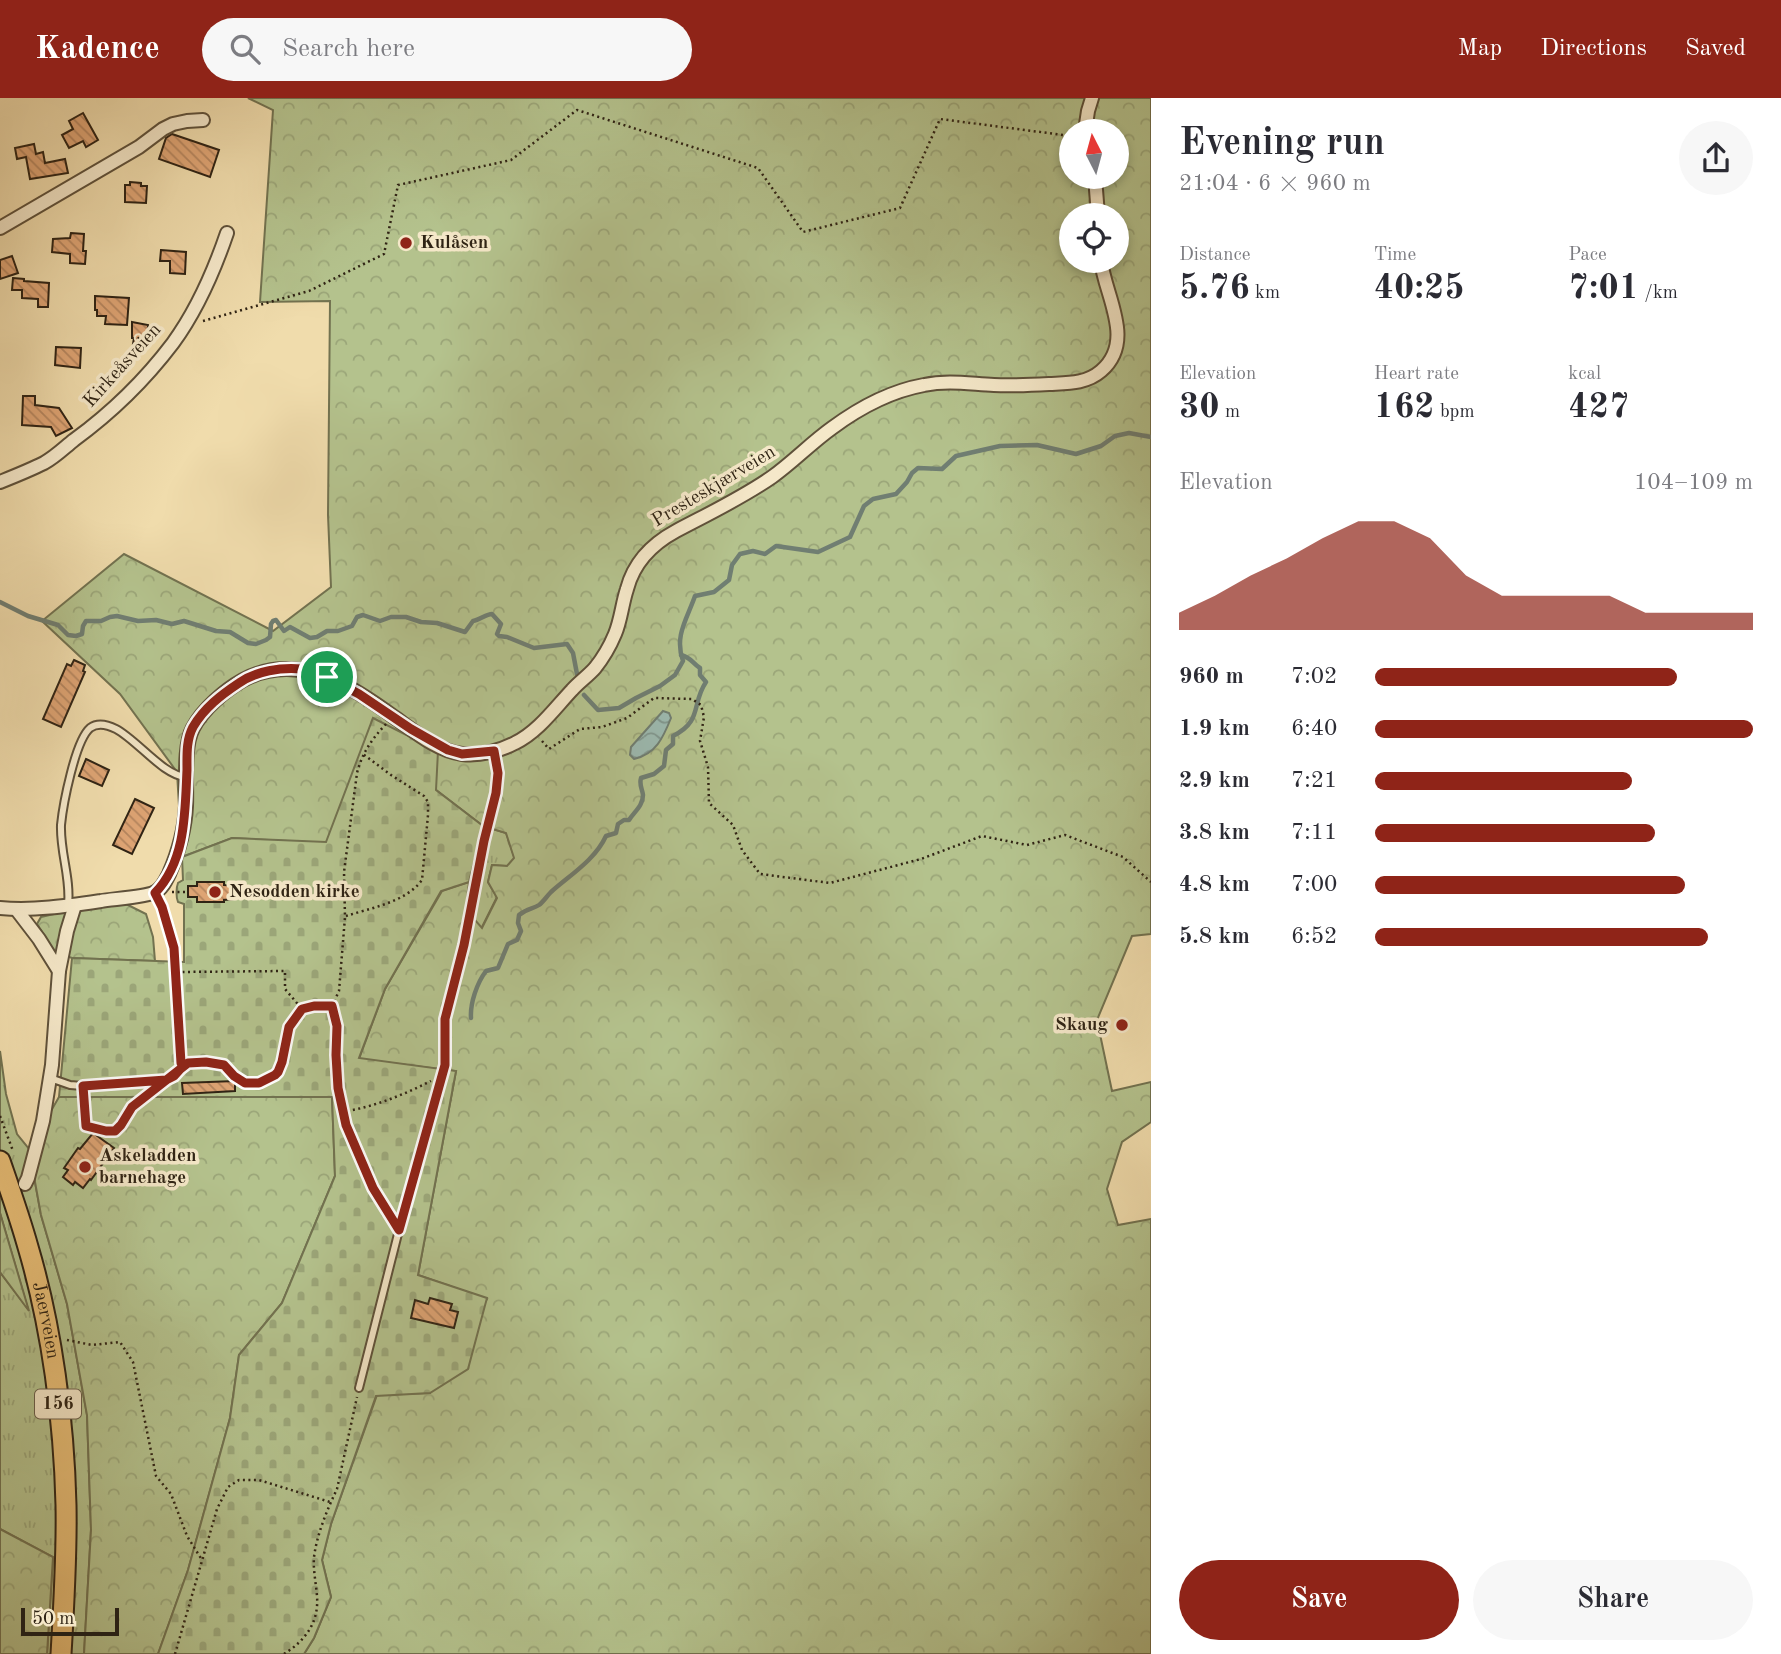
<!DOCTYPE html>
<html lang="en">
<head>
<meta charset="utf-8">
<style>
	:root { --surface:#fff; --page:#f7f7f7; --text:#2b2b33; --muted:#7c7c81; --accent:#8f2418 }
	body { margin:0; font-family:"Old Standard TT",serif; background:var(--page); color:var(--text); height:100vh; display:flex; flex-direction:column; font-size:26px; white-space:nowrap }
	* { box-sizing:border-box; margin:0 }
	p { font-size:23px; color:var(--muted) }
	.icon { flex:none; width:38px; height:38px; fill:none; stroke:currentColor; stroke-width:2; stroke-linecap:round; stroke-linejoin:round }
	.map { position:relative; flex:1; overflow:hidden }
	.panel { display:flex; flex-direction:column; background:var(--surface); width:630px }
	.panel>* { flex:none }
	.needle { width:46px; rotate:354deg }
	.tools { position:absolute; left:1059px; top:21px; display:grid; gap:14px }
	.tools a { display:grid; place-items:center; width:70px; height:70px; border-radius:50%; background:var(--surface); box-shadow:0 4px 10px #0003; font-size:35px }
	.scale { position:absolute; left:21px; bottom:18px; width:98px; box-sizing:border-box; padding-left:7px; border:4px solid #2f2314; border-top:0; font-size:19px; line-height:24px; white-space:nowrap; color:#2f2314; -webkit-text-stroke:5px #f5e8c9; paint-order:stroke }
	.pin { position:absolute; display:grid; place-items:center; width:60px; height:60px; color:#fff; margin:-30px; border:4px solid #fff; border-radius:50%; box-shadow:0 2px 7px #0007 }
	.round { display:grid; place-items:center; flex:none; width:74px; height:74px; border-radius:37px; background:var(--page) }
	.overview { display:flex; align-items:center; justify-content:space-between; height:119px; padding:0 28px }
	h1 { font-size:38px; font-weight:600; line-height:52px }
	.metrics { display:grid; grid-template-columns:repeat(3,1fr); gap:10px; height:119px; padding:7px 28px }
	.metrics div { display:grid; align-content:center }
	.metrics b { font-size:35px; font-weight:600 }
	.metrics small { font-size:19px; font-weight:400 }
	.metrics p { font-size:19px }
	.chart { height:196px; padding:14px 28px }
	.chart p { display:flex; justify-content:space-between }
	.chart svg { width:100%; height:126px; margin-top:7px; fill:var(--accent); opacity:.7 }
	.button { display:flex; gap:14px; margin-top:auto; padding:14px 28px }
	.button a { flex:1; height:80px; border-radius:42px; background:var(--accent); color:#fff; font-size:28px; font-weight:600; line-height:80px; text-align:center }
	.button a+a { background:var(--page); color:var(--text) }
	ul { padding:0 28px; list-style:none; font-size:23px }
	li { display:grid; grid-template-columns:112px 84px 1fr; align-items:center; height:52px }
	li i { height:18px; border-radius:9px; background:var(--accent) }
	header { display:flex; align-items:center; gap:42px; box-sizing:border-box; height:98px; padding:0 35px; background:var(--accent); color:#fff }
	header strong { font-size:33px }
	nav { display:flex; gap:38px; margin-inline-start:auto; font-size:24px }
	.search { width:490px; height:63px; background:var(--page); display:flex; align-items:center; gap:18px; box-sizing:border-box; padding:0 24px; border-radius:38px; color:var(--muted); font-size:26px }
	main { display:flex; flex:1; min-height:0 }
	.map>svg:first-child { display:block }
</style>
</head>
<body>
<header>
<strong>Kadence</strong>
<div class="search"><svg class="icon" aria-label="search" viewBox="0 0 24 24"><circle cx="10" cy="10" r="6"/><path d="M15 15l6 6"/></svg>Search here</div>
<nav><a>Map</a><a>Directions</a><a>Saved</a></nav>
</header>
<main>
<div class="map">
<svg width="1151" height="1556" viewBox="0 0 1151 1556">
	<defs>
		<pattern id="grass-tufts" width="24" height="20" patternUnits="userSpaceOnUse" patternTransform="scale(1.75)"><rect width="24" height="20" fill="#b4c28d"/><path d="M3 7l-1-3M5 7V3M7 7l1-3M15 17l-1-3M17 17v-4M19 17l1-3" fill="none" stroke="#9ba679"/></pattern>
		<pattern id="forest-crowns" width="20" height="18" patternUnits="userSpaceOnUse" patternTransform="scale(1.75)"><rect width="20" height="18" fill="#b4c28d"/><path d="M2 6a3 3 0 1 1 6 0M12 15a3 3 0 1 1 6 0" fill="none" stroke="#9ba679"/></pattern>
		<pattern id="cemetery-stones" width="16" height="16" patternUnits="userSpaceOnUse" patternTransform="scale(1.75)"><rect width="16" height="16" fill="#b4c28d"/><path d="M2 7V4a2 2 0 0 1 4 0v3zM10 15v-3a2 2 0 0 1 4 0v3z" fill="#9ba679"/></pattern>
		<pattern id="water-waves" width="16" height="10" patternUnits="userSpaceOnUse" patternTransform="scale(1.75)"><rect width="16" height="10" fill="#9cbab1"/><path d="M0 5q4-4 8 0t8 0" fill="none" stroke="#80978f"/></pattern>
		<pattern id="building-back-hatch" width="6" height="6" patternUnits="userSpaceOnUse" patternTransform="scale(1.75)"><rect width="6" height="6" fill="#dea474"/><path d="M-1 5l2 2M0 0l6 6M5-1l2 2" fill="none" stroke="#b4855e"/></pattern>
	</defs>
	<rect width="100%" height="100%" fill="#f0dcac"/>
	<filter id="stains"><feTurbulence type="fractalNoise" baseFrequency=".00286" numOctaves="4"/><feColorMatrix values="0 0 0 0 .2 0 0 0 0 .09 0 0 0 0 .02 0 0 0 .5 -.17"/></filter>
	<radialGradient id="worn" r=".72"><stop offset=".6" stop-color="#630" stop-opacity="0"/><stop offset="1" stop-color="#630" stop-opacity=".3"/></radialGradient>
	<g fill="url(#grass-tufts)" stroke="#727250" stroke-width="2">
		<polygon points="483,728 506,735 515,761 508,768 492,767 488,784 497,799 481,831 466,812 469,784"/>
		<polygon points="0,953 6,996 17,1036 29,1051 41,1117 67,1206 87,1317 91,1431 84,1556 47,1556 53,1459 0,1431 0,1174 28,1211 0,1115"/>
	</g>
	<g fill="url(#forest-crowns)" stroke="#727250" stroke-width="2" fill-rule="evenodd">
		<path d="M248 0H1151V836L1132 838 1097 922 1112 993 1151 984V1024L1122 1044 1107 1091 1118 1127 1151 1121V1556H304L314 1540 331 1499 322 1462 331 1426 377 1297 430 1295 487 1201 418 1177 456 973 359 961 385 891 442 793 469 784 466 812 482 830 497 800 488 784 492 767 507 768 514 760 506 735 483 728 436 692 326 745 232 740 182 759 177 674 120 596 42 523 124 456 273 533 331 489 328 417 330 203 260 204 273 12ZM1071 33H1116V79H1071ZM1071 117H1116V163H1071Z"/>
		<polygon points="124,805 146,816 153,839 155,863 72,860 55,854 37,826 41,819 98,806"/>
		<polygon points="59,999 332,999 335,1078 282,1205 239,1257 230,1320 188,1472 158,1556 84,1556 91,1432 87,1317 67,1206 41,1117 29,1051"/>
		<polygon points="0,1115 29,1213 0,1174"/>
		<polygon points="0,1431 53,1459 47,1556 0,1556"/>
	</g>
	<path fill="url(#cemetery-stones)" stroke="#727250" stroke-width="2" d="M373 620 438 653 436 692 483 728 469 784 441 793 385 891 359 960 456 973 418 1177 487 1200 468 1271 430 1295 376 1298 331 1426 322 1462 331 1499 314 1540 304 1556H158L188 1472 230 1320 239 1257 282 1205 335 1078 332 999H59L72 860 184 864V806L178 804C176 799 176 790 178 785L183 782 182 759 232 740 326 744Z"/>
	<path fill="url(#water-waves)" stroke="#707e72" stroke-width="2" d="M663 613 669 615 671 620C663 640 656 656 634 661L630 657 631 649Z"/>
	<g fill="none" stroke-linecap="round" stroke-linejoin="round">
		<g stroke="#707e72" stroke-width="4.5">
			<path d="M0 504 28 518 58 527 68 537 76 538 82 536 83 528 86 523H101L110 519 117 518 138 523 156 522 172 526 184 523 216 533 230 534 248 545 256 546 266 542 270 539 271 526 273 523 276 522 284 533 290 529 310 540 317 539 327 533H338L352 528 357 519 363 517 380 523 391 519H406L421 524 437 525 465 534 473 523C480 522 486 516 492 516L501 526 497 536 499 538 507 539 534 550 567 546 573 555 577 576"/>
			<path d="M584 597 598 612 619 610 636 600 660 588 675 577 683 563C674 538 687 521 695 498L714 494 729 482 732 467 740 456 753 453 765 456 776 448 818 454 850 439 864 408 873 401 896 396 907 384 912 375 918 370 942 371 956 358 1000 348 1037 347 1076 356 1101 348 1115 338 1129 335 1151 339"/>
			<path d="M471 920C470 905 477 885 486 873L498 870 508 846 517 842 521 833 518 825 519 817C527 810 533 811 539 807 543 804 547 798 551 794 570 777 595 762 606 738L616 735 618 726 624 722H629C634 714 643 708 643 697 642 690 639 687 641 680L654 676 664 668 666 652 673 646V638C703 623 691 606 706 584L700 577V570C692 565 692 560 681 557"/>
		</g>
	</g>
	<g fill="url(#building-back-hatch)" stroke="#2f2314" stroke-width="2">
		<polygon points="83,15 98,42 86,49 83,43 69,50 62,37 73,31 69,23"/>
		<polygon points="172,36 219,52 210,79 159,61 166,40"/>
		<polygon points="34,46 36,56 43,54 45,65 65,61 68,75 30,81 26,59 17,61 15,50"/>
		<polygon points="130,84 141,85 141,88 147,88 146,105 125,104 125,87 130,87"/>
		<polygon points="71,135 84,136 83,153 86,153 85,166 70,165 70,156 52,154 53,141 70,140"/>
		<polygon points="161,152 186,154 185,176 170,175 170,163 160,163"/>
		<polygon points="12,158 18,175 0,181 0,162"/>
		<polygon points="13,180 24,181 24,183 49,185 48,209 38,209 38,201 22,200 22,192 12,192"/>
		<polygon points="95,198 129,200 127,227 105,226 106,218 97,218 97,212 95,212"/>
		<polygon points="132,224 148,227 147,247 133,246 134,240 132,240"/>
		<polygon points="56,249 81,250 80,270 55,267"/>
		<polygon points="23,298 35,298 35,307 59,310 72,330 56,338 51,329 22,327"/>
		<polygon points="74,562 85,567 83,573 85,574 61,629 43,621 67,566 71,568"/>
		<polygon points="86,661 109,672 102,688 79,678"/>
		<polygon points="135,701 154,710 132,756 113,747"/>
		<polygon points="197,784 224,784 224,787 242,788 243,800 224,802 224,804 197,804 197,799 188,799 188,788 197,788"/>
		<polygon points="235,983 235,993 183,996 182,985"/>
		<polygon points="93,1035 114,1050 91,1082 90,1081 83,1090 75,1084 73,1087 63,1079 68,1072 64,1070 78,1050 80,1051"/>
		<polygon points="430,1200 452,1206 450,1212 458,1214 454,1230 411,1220 415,1202 428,1206"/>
	</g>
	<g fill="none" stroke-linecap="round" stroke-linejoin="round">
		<g stroke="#5f513a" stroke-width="10">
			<g id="service">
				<polyline points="155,795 162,809 174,850"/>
				<path d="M68 807C71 780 60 755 61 727 63 707 75 643 90 630 98 624 108 627 116 631 137 642 164 678 186 679"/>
				<polyline points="50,980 70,987 83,988 86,1028"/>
				<polyline points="359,1290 399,1132 445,967 445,921 464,847 484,743 496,695 498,675 494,653"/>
			</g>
		</g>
		<g stroke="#5f513a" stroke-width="16">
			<g id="minor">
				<polyline points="1085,33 1088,13 1092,0"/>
				<polyline points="1095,79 1098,117"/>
				<polyline points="0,130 139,49 163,31 173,26 187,23 203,22"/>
				<path d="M0 384C15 378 30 372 44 365 55 359 64 350 74 342 111 315 145 282 173 245 197 212 214 173 227 135"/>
				<path d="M0 810C34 813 67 808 101 803 112 801 147 799 155 794 162 791 166 782 169 776 178 755 185 730 186 708 187 687 183 648 193 630 203 611 225 592 243 582 298 553 350 587 394 619 414 633 437 653 462 656 480 658 500 653 515 645 538 634 555 610 572 592 579 584 588 578 595 570 603 560 610 548 615 536 621 522 622 506 627 491 634 464 652 446 676 433 708 416 742 400 772 379 793 364 811 345 832 330 859 310 891 293 924 287 948 282 970 286 994 287 1012 288 1031 287 1049 286 1067 285 1086 286 1101 273 1136 243 1105 198 1101 163"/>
				<polyline points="16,811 39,841 59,873"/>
				<polyline points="25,1086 28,1080 43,1023 52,967 59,873 67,833 75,807"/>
			</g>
		</g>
		<g stroke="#2f2314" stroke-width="23">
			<g id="primary">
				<path id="s1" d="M0 1063C10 1092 20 1120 28 1149 52 1230 64 1323 66 1407 67 1457 64 1506 61 1556"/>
			</g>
		</g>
		<g stroke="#2f2314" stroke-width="2.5" stroke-dasharray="2 3.5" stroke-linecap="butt">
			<polyline points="203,223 309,193 384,156 398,87 511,62 577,12 758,70 803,134 900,110 940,21 1071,38"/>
			<path d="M386 626C372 641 362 655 357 675L344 774 345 819 339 893 332 908 337 928 336 957 338 990 346 1027 351 1042 373 1090 392 1121"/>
			<polyline points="542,643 549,651 580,631 602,629 627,620 654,600 692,601 701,607 704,619 700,643 708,669 709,705 733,727 742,752 760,776 830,785 921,761 982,738 1027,747 1065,737 1123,759 1151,784"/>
			<polyline points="172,794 187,794"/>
			<path d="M346 818C371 810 406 804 422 782L428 717V704L424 698 391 677 363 656"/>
			<polyline points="175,860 181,965 183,968"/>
			<polyline points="177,874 285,873 285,891 302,911"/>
			<path d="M93 988C116 986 141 987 164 983 174 981 177 972 185 967 191 964 200 964 206 964 236 964 243 1005 278 974L282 964 289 929 302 911 314 908H332"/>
			<path d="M342 1014C374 1009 403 997 431 983"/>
			<polyline points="0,1018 13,1053"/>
			<polyline points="94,1030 106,1033 115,1033 121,1027 132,1009 166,982"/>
			<polyline points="67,1242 92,1247 120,1244 133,1264 156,1378 171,1396 187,1438 202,1462"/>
			<polyline points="175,1556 217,1411 228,1389 239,1382 259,1382 330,1404"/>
			<path d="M284 1556C306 1542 319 1524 317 1498 316 1485 313 1472 314 1459 317 1436 327 1412 337 1391L357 1299"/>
		</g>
		<use href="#service" stroke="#f5e8c9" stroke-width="6"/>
		<use href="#minor" stroke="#f5e8c9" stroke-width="12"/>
		<use href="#primary" stroke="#e8be76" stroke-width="19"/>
	</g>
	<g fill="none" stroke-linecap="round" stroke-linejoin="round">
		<g stroke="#fff" stroke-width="14">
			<path id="route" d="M327 579C319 576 310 572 302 571 281 569 256 573 239 585 221 597 204 610 193 629 186 642 187 658 187 672 185 714 186 763 155 795L162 809 174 850 181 965 183 968 174 978 166 982 83 988 86 1028 106 1033H115L121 1027 132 1009 188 965 206 964 224 967 234 978 245 985H259L275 977 278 974 282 964 289 929 302 911 314 908H332L337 928 336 957 338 990 346 1027 373 1090 399 1132 445 967V921L464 847 484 743 496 695 498 675 494 653 462 656 448 652 411 631 359 596 327 579"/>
		</g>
		<use href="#route" stroke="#8f2418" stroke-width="9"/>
	</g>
	<g fill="#8f2418" stroke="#f5e8c9" stroke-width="2.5">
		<circle cx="406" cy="145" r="7"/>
		<circle cx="215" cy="794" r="7"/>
		<circle cx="1122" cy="927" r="7"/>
		<circle cx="85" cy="1069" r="7"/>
	</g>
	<g text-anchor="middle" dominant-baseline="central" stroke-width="7" stroke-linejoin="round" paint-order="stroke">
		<rect fill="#f5e8c9" stroke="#6a5e4a" stroke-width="2" x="35" y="1291.5" width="46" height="29" rx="5"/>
		<g font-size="18" font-weight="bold" fill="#2f2314">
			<text x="58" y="1306">156</text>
		</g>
		<g font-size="19" font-weight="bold" fill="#2f2314" stroke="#f5e8c9" text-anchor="start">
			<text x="420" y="145">Kulåsen</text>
			<text x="229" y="794">Nesodden kirke</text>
			<text x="1108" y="927" text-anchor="end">Skaug</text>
			<text x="99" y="1058">Askeladden<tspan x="99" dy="22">barnehage</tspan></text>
		</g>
		<g font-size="19" fill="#2f2314" stroke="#f5e8c9">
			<text transform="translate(123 268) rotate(-48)">Kirkeåsveien</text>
			<text transform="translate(714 389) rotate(-31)">Presteskjærveien</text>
			<text stroke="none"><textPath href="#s1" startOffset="166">Jaerveien</textPath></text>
		</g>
	</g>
	<rect width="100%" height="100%" filter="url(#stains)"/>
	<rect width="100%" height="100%" fill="url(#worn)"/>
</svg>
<div class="tools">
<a><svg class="needle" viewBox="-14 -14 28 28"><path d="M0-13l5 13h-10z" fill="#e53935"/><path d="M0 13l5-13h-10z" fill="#7c7c81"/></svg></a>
<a><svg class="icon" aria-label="locate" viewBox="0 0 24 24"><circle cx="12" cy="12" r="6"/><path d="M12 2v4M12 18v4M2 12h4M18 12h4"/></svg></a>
</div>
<div class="scale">50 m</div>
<div class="pin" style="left:327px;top:579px;background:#1e9e55"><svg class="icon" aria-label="arrive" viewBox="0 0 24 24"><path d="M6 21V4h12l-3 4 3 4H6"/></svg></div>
</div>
<section class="panel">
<div class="overview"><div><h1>Evening run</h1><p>21:04 · 6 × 960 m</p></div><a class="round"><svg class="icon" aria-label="share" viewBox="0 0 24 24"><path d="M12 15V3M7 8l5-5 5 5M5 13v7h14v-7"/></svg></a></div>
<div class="metrics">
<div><p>Distance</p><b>5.76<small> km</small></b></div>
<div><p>Time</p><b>40:25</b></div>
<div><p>Pace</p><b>7:01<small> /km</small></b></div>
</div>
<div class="metrics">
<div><p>Elevation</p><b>30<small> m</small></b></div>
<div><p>Heart rate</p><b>162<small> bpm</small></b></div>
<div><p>kcal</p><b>427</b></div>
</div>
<div class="chart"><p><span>Elevation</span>104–109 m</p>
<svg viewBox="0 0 160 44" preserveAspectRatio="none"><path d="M0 44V38L10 32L20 25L30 19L40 12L50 6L60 6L70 12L80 25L90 32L100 32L110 32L120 32L130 38L140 38L150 38L160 38V44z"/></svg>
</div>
<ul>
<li><b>960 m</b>7:02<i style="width:80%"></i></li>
<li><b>1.9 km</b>6:40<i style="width:100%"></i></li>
<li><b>2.9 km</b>7:21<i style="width:68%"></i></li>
<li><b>3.8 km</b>7:11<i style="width:74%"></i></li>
<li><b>4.8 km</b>7:00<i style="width:82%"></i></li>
<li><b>5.8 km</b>6:52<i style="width:88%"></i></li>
</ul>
<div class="button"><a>Save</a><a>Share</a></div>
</section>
</main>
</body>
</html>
